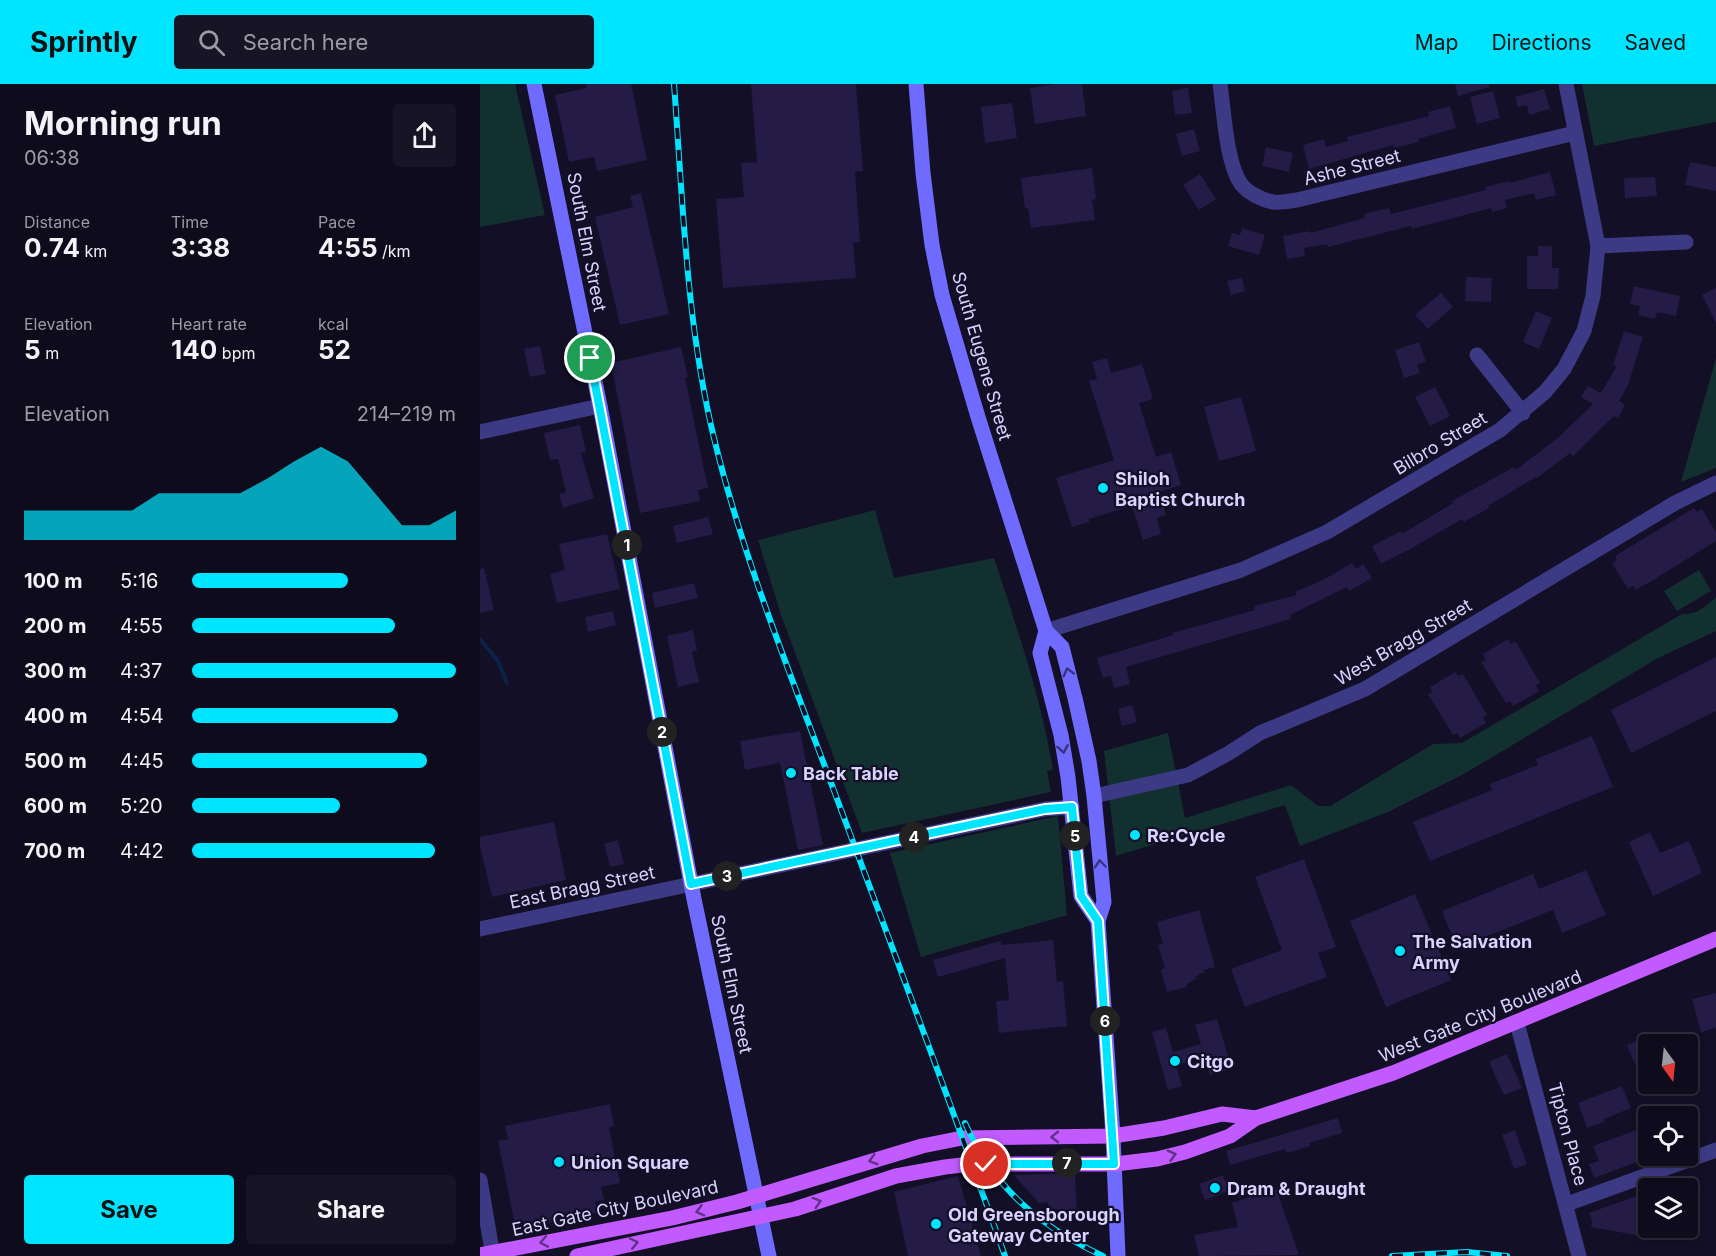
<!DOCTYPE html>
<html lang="en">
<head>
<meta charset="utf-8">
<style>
	:root { --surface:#0e0b1c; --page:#171425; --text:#f1f3f6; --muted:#9b9ba3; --line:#2e2b3b; --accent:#00e5ff }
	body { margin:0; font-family:Inter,sans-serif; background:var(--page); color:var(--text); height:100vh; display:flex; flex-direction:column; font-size:22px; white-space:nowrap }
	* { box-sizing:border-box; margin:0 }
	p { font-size:20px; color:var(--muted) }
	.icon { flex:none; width:33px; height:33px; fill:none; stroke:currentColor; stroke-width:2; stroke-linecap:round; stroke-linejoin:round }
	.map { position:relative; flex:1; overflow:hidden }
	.sheet { display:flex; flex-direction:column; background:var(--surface); width:480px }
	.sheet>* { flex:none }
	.needle { width:39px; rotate:165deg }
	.fabs { position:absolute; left:1158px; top:950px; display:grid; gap:12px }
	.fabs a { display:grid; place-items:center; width:60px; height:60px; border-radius:6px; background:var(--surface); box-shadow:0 3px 9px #0003,0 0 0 2px var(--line); font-size:30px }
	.pin { position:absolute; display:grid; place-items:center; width:51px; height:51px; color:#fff; margin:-26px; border:3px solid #fff; border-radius:50%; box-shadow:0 2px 6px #0007 }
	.km { position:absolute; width:30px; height:30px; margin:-15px; border-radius:50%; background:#222; color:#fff; font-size:16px; line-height:30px; text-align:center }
	.round { display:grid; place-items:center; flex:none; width:63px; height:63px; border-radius:6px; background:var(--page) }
	.overview { display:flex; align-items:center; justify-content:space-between; height:102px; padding:0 24px }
	h1 { font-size:33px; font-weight:700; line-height:45px }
	.metrics { display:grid; grid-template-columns:repeat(3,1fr); gap:9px; height:102px; padding:6px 24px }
	.metrics div { display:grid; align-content:center }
	.metrics b { font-size:26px; font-weight:700 }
	.metrics small { font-size:16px; font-weight:400 }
	.metrics p { font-size:16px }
	.chart { height:168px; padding:12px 24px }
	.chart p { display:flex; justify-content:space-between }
	.chart svg { width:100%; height:108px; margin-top:6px; fill:var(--accent); opacity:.7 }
	.action { display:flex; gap:12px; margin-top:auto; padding:12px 24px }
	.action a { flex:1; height:69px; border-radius:6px; background:var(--accent); color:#111; font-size:24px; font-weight:700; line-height:69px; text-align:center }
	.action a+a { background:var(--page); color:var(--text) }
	ul { padding:0 24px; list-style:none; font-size:20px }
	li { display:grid; grid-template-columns:96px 72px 1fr; align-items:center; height:45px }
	li i { height:15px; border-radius:8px; background:var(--accent) }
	header { display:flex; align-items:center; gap:36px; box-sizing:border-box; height:84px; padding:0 30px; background:var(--accent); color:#111 }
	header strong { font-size:28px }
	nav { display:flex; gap:33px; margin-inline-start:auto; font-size:21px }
	.search { width:420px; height:54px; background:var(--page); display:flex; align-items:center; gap:15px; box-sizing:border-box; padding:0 21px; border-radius:6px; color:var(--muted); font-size:22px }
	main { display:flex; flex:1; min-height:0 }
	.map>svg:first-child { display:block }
</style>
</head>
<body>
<header>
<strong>Sprintly</strong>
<div class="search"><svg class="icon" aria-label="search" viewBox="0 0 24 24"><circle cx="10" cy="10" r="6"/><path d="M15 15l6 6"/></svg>Search here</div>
<nav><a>Map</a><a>Directions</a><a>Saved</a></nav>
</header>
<main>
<section class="sheet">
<div class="overview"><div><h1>Morning run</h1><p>06:38</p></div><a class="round"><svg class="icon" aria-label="share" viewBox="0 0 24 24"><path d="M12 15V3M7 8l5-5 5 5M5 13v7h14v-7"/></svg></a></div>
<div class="metrics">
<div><p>Distance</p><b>0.74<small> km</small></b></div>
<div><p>Time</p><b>3:38</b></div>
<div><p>Pace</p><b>4:55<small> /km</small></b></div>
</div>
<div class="metrics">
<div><p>Elevation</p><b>5<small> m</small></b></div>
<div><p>Heart rate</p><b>140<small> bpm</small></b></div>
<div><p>kcal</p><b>52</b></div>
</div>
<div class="chart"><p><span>Elevation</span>214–219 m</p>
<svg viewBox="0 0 160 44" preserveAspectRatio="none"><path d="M0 44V32L10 32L20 32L30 32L40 32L50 25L60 25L70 25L80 25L90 19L100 12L110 6L120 12L130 25L140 38L150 38L160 32V44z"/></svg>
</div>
<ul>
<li><b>100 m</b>5:16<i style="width:59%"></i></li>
<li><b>200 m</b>4:55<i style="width:77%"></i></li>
<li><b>300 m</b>4:37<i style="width:100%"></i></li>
<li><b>400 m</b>4:54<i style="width:78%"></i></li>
<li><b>500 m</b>4:45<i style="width:89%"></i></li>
<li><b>600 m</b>5:20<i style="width:56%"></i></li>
<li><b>700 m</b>4:42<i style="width:92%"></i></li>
</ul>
<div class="action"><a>Save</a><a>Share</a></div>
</section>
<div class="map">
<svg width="1236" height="1172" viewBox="0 0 1236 1172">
	<rect width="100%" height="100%" fill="#130f26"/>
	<g fill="#12302f">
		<polygon points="0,0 35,0 65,131 0,143"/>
		<polygon points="1102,0 1236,0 1236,38 1114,62"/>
		<polygon points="1236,274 1236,384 1201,398"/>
		<path d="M395 426 414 494 514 474C537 544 561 613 573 686L567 687 571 708 382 749 301 531 278 456Z"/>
		<polygon points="1219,486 1231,507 1197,527 1184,507"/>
		<path d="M1236 513V547L1178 574 984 690 908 728 820 762 805 721 636 772 624 667 688 649 705 734 811 701 838 722H850L953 660 982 659 1202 530C1217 531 1226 522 1236 513Z"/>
		<polygon points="578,732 587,831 441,873 410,769"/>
	</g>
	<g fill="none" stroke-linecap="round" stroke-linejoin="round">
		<polyline stroke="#0c2248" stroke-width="4" points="0,555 18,577 27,599"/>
	</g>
	<g fill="#241b47">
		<polygon points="106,0 151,0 167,76 117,87 114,73 89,78 75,11 107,4"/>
		<polygon points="271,0 376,0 383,87 375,87 380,158 373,158 376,194 243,204 236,115 264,113 261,79 277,78"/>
		<polygon points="577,0 602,0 606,32 555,40 550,4"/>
		<polygon points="975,0 1009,0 1009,3 978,12"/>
		<polygon points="708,4 712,29 695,31 692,7"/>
		<polygon points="1064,5 1070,25 1049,31 1047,21 1038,23 1035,13"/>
		<polygon points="1013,7 1020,34 997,40 990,13"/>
		<polygon points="532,19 537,54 505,59 501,23"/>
		<polygon points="970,22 976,44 938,55 939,58 914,64 913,61 829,85 823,61 844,55 846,63 868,57 867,53 949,32 948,28"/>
		<polygon points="714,45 720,67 702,72 696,50"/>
		<polygon points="786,63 813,69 809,88 782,82"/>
		<polygon points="1210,78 1236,83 1236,107 1205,101"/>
		<polygon points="612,84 616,115 612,116 615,136 551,144 548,124 545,124 541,94"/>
		<polygon points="1070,88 1076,111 1056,116 1054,109 1046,111 1025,116 1027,124 1012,128 1011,124 932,145 931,142 848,163 847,160 824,164 825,172 807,175 803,152 830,147 830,149 885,134 884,130 909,124 911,130 1006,106 1005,103 1029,97 1029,99"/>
		<polygon points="720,90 736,115 719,126 703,101"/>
		<polygon points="1175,93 1177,112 1145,114 1144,94"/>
		<polygon points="161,109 189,230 140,241 115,133 153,123 150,112"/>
		<polygon points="762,144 785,151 779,171 748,162 752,149 760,151"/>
		<polygon points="1058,162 1072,162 1072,184 1079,184 1078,205 1047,205 1047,172 1058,172"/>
		<polygon points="986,193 1012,194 1011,218 985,217"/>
		<polygon points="762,194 765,207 751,211 747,197"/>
		<polygon points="1154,202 1200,212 1196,232 1177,228 1175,235 1158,231 1160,222 1150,220"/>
		<polygon points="1236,204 1236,239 1222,211"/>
		<polygon points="961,209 973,223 948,245 935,231"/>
		<polygon points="1056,227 1072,234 1059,265 1043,258"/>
		<polygon points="1144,247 1163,253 1148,301 1139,317 1145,321 1138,334 1134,332 1093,372 1090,369 1057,394 1056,393 1008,422 1009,424 984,438 982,435 930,465 901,480 892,462 921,447 922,450 973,419 972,417 1034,383 1036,386 1080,352 1113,320 1101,313 1108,302 1121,309 1137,282 1133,281"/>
		<polygon points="939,258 946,278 937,281 940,289 924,294 915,266"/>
		<polygon points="60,262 66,290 50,293 44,265"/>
		<polygon points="201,263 208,293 205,294 228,404 218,406 220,417 160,429 131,279"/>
		<polygon points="627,274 631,289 662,280 673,315 659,319 676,373 691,368 701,401 679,408 686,431 677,434 681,450 663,456 652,422 609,435 609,438 592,443 576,394 634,376 609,297 617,295 612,278"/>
		<polygon points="955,303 970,332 950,342 935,313"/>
		<polygon points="761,313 776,367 739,377 724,323"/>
		<polygon points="100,341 106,368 101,369 114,414 83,424 79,410 86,408 78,375 70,376 64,349"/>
		<polygon points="1214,424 1217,428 1222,425 1236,448 1236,457 1170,498 1155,506 1153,502 1148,505 1132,479 1137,476 1135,472"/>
		<polygon points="228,433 233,450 197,459 193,442"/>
		<polygon points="127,450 140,505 77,519 70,490 85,486 79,460"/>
		<polygon points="872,479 876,485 883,480 892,494 869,507 867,503 810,531 811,535 646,583 650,600 634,604 631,592 623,594 617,574 693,551 692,549 775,526 774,522 817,511 815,508 845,495"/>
		<polygon points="4,484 14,526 0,529 0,485"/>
		<polygon points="214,499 218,514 175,524 172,509"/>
		<polygon points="133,527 136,541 108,548 105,533"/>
		<polygon points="213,546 217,567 212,568 219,598 198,603 187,552"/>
		<polygon points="1028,555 1031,560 1036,558 1060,599 1056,601 1059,607 1033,622 1030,617 1026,619 1001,578 1006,576 1003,570"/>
		<polygon points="1236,573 1236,627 1151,669 1131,626"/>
		<polygon points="975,588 978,592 983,590 1007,631 1003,633 1006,639 980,654 977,649 973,651 948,610 952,608 950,603"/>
		<polygon points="652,621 657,638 642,642 638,625"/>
		<polygon points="320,647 343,761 318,766 300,679 265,686 260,657"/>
		<polygon points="1112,652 1133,703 950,777 933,738 1012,706 1010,700 1058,681 1056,675"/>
		<polygon points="74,738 86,796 12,813 0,762 0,753"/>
		<polygon points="1170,748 1180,769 1209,757 1222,789 1173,812 1149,758"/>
		<polygon points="138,756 144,780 130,783 124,760"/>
		<polygon points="824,775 856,863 838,869 847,893 765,923 751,885 802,866 775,793"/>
		<polygon points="1106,786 1126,831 1082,849 1073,826 977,864 962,827 1053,790 1059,805"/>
		<polygon points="935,810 971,896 906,923 870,837"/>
		<polygon points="719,826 735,883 724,886 724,888 715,893 716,895 707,900 707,903 687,908 681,886 685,884 678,861 683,860 677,838"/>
		<polygon points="573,856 577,898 583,897 587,942 519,949 516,917 529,916 525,874 458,893 453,876 520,857 522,861"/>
		<polygon points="1236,909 1236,944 1221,948 1212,915"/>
		<polygon points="737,935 752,985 730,991 724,973 696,981 702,1002 688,1006 672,948 686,944 693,968 721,960 715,941"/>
		<polygon points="1156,957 1164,977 1155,980 1147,961"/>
		<polygon points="1027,970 1042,1004 1024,1011 1009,978"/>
		<polygon points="1142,1002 1151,1024 1124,1035 1124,1038 1107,1044 1098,1019"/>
		<polygon points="130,1020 134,1042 129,1043 140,1099 121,1103 124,1116 115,1118 117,1129 36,1146 18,1057 28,1055 25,1042"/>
		<polygon points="858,1034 862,1049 829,1059 830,1062 807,1069 805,1065 750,1081 746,1067"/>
		<polygon points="1168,1042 1168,1074 1114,1094 1109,1080 1119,1077 1113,1062"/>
		<polygon points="1035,1046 1047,1080 1034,1085 1022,1051"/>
		<polygon points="565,1090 595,1090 597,1129 568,1124 568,1118 559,1119 534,1091"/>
		<polygon points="743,1091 749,1107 725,1116 719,1100"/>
		<polygon points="478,1092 501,1172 428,1172 414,1108"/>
		<polygon points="796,1104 819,1171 719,1172 714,1151 758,1143 752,1119"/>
		<polygon points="1156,1112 1161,1152 1111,1143 1112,1137 1109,1129"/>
	</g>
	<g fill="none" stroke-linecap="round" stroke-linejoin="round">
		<g stroke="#3d3a85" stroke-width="15">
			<path d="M740 0C744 27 746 78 761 100 768 109 782 116 793 118 800 119 809 117 817 116L1095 49"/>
			<polyline points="1118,162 1206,158"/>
			<polyline points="997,271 1043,329"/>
			<polyline points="0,348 120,322"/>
			<polyline points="566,547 761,486 847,448 1020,346 1065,308 1084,285 1104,247 1113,212 1118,162 1086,0"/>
			<polyline points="614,712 708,691 749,669 780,649 885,605 1195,419 1236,399"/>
			<polyline points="0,845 565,725 592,723"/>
			<polyline points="1037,939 1099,1172"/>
			<polyline points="0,1096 13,1172"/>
			<polyline points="1087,1120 1236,1066"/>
		</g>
		<g stroke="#6f6bff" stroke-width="15">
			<polyline points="54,0 120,322 214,815 289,1172"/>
			<polyline points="436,0 443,89 452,161 462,211 498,333 566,547 582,563 595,614 609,677 614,712 624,818 618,837 633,1052 638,1172"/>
			<polyline points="566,547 560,569 581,651 588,693 601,812 618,837"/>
		</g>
		<g stroke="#c25bff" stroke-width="15">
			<polyline points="0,1171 192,1134 257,1118 442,1062 482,1054 633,1052 684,1044 742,1030 776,1034"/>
			<polyline points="97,1172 315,1125 416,1092 465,1083 491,1080 635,1080 677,1075 705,1068 750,1052 776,1034 913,989 1236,855"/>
		</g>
		<g stroke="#00e5ff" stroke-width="6">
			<g id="rail">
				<path d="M194 0C203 118 206 239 234 354 263 474 310 589 353 704 411 860 469 1015 525 1172"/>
				<path d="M485 1039C514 1104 559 1142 623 1172"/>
				<polyline points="912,1172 987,1168 1027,1172"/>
			</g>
		</g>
		<use href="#rail" stroke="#130f26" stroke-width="4" stroke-dasharray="11" stroke-linecap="butt"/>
	</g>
	<defs><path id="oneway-chevron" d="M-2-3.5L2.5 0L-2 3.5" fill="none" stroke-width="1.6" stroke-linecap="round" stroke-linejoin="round" transform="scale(1.5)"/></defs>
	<g stroke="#38347d">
		<use href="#oneway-chevron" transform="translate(588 588) rotate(-105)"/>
		<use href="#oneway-chevron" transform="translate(583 665) rotate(80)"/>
		<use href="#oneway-chevron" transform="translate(620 780) rotate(-95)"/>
	</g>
	<g stroke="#623188">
		<use href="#oneway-chevron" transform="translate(575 1053) rotate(179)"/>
		<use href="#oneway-chevron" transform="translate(692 1071) rotate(-15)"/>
		<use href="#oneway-chevron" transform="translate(393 1076) rotate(164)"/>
		<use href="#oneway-chevron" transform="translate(337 1118) rotate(-18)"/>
		<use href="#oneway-chevron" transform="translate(220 1127) rotate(166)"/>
		<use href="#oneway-chevron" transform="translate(64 1158) rotate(169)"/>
		<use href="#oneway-chevron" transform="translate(154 1159) rotate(-12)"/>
	</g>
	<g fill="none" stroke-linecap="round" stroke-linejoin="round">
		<g stroke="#fff" stroke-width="12">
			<polyline id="route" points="110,274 211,800 565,725 592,723 601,812 618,837 634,1080 506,1080"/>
		</g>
		<use href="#route" stroke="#00e5ff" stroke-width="8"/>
	</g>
	<g fill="#00e5ff" stroke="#130f26" stroke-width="2">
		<circle cx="623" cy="404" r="6"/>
		<circle cx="311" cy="689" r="6"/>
		<circle cx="655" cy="751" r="6"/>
		<circle cx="920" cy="867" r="6"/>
		<circle cx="695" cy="977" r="6"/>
		<circle cx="79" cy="1078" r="6"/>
		<circle cx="735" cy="1104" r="6"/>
		<circle cx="456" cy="1140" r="6"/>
	</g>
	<g text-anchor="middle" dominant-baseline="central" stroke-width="4.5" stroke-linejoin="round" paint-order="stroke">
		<g font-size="18" fill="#d9d4ff" stroke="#130f26">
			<text transform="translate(872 83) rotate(-14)">Ashe Street</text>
			<text transform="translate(107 158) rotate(79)">South Elm Street</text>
			<text transform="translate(502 272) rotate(74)">South Eugene Street</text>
			<text transform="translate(960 359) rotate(-31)">Bilbro Street</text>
			<text transform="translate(923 558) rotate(-30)">West Bragg Street</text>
			<text transform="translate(102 803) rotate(-12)">East Bragg Street</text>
			<text transform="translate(252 900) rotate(78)">South Elm Street</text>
			<text transform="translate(1000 932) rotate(-22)">West Gate City Boulevard</text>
			<text transform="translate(1088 1050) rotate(75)">Tipton Place</text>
			<text transform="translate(135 1124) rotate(-12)">East Gate City Boulevard</text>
		</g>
		<g font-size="18" font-weight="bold" fill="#d9d4ff" stroke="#130f26" text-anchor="start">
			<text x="635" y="394">Shiloh<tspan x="635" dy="21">Baptist Church</tspan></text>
			<text x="323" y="689">Back Table</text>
			<text x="667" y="751">Re:Cycle</text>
			<text x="932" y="857">The Salvation<tspan x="932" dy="21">Army</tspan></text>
			<text x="707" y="977">Citgo</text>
			<text x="91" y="1078">Union Square</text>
			<text x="747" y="1104">Dram &amp; Draught</text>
			<text x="468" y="1130">Old Greensborough<tspan x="468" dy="21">Gateway Center</tspan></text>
		</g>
	</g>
</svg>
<div class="fabs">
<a><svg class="needle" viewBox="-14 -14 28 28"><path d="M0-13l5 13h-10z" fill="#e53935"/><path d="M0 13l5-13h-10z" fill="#9b9ba3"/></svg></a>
<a><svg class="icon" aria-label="locate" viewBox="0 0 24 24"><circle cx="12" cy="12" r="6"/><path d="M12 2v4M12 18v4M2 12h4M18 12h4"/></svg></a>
<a><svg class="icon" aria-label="layers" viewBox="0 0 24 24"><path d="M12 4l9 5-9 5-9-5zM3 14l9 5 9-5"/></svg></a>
</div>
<div class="pin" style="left:110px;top:274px;background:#1e9e55"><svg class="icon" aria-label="arrive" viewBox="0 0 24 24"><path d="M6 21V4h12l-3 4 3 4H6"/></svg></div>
<div class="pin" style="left:506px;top:1080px;background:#d93025"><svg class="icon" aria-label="check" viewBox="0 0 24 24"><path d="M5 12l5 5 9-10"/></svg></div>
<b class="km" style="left:147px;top:461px">1</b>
<b class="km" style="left:182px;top:648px">2</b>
<b class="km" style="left:247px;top:792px">3</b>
<b class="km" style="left:434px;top:753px">4</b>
<b class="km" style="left:595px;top:752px">5</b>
<b class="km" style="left:625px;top:937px">6</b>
<b class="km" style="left:587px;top:1079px">7</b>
</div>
</main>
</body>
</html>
